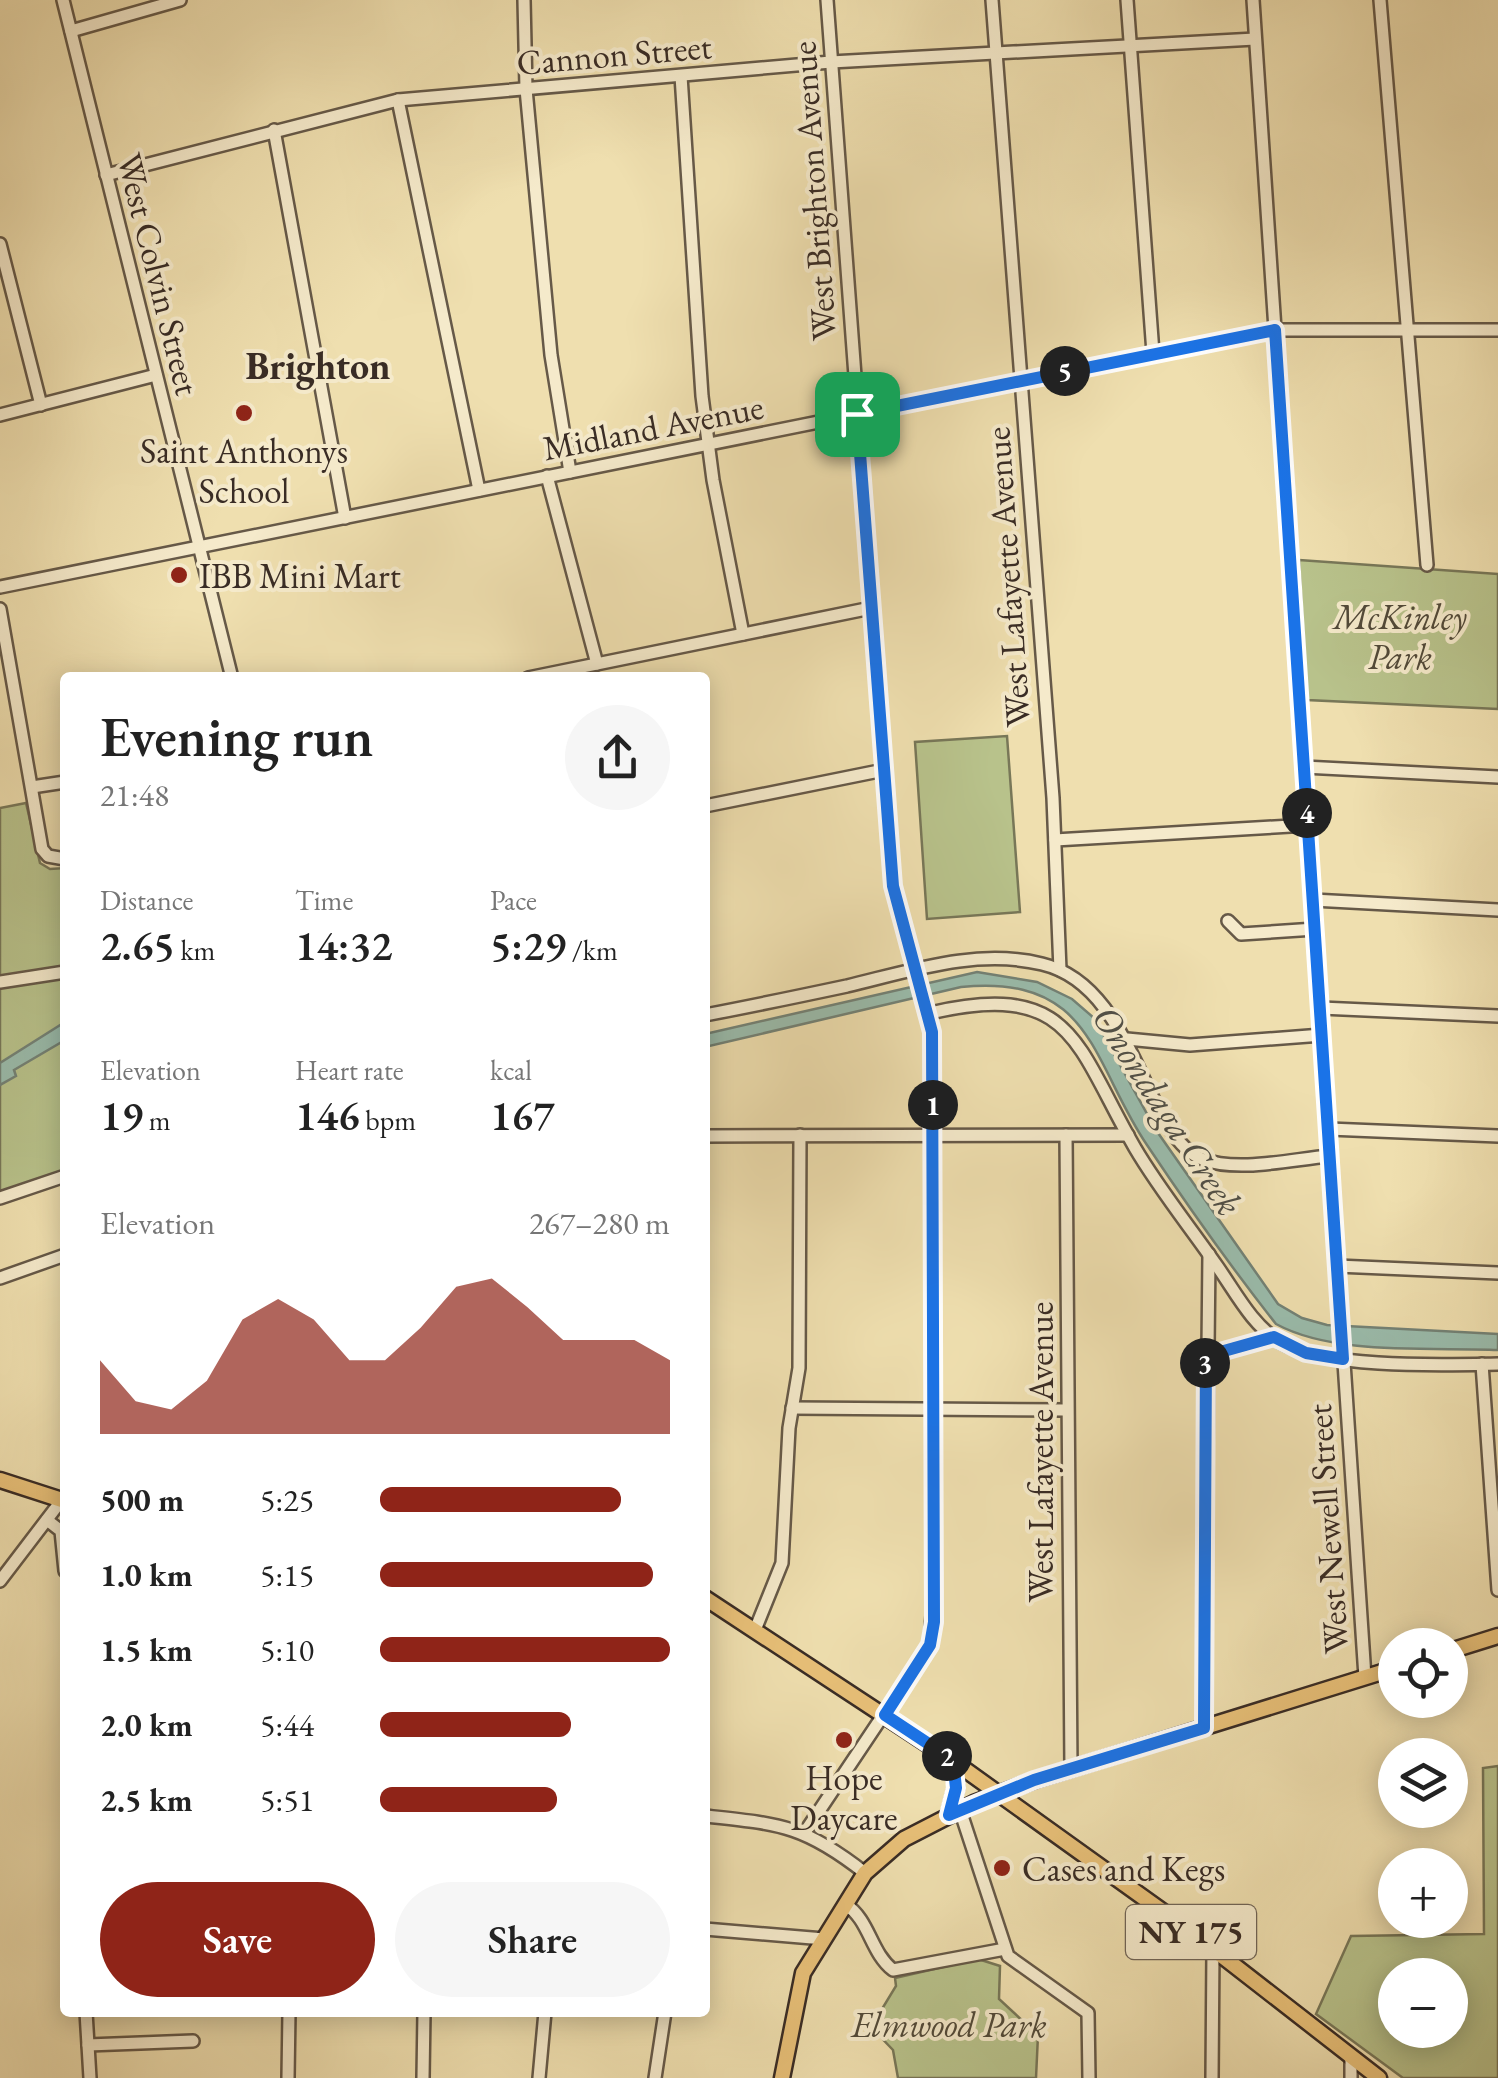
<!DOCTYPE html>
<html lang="en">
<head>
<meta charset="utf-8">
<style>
	:root { --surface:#fff; --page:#f6f6f6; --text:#222; --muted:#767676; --accent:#8f2418 }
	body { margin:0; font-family:"EB Garamond",serif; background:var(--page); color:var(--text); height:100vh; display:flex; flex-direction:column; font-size:38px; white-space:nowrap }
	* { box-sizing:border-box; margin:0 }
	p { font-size:32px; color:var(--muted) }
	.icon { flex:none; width:55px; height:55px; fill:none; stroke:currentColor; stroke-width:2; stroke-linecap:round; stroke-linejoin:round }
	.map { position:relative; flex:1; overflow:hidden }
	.side { position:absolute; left:60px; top:672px; width:650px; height:1345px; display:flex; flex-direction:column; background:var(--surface); border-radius:10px; box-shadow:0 5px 25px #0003 }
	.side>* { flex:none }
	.buttons { position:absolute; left:1378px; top:1628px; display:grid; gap:20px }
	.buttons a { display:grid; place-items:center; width:90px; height:90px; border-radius:50%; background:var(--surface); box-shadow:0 5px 25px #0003; font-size:50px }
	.pin { position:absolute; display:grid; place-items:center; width:85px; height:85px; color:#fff; margin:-42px; border-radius:20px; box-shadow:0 5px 15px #0006 }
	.km { position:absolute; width:50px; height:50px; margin:-25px; border-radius:50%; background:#222; color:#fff; font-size:28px; line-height:50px; text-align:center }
	.round { display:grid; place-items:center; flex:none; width:105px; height:105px; border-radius:52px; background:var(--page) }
	.overview { display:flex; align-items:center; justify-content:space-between; height:170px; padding:0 40px }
	h1 { font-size:55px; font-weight:600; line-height:75px }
	.figures { display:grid; grid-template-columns:repeat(3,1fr); gap:15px; height:170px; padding:10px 40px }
	.figures div { display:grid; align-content:center }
	.figures b { font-size:42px; font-weight:600 }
	.figures small { font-size:28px; font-weight:400 }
	.figures p { font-size:28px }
	.chart { height:280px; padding:20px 40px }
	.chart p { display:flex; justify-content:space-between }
	.chart svg { width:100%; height:180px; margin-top:10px; fill:var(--accent); opacity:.7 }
	.primary-button { display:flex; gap:20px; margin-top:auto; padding:20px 40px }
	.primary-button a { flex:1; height:115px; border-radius:60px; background:var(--accent); color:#fff; font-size:40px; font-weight:600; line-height:115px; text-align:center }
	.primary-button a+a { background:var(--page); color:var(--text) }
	ul { padding:0 40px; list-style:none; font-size:32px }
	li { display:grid; grid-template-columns:160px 120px 1fr; align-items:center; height:75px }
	li i { height:25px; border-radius:12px; background:var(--accent) }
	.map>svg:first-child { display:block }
</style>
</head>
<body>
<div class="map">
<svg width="1498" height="2078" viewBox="0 0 1498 2078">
	<rect width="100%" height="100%" fill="#efdfaf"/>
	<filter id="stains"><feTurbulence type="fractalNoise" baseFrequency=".002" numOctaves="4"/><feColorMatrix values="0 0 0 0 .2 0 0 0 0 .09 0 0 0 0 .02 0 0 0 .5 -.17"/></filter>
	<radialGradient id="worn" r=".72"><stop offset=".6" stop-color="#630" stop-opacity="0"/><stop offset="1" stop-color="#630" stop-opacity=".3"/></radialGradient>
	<g fill="#b8c28b" stroke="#787758" stroke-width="2.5" fill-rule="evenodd">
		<polygon points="1299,560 1498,574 1498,709 1307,700"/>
		<polygon points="1007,736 1020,912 927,919 915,742"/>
		<polygon points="26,803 40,863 50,869 65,868 65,1182 0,1199 0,808"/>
		<path d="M1498 1766V2078H1403L1316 2014 1351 1936 1484 1934 1483 1768ZM1450 1975V2030H1395V1975Z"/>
		<polygon points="978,1959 1000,1966 999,1999 1038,2035 1036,2078 898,2078 893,2050 871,2027 896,1986 895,1978"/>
	</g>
	<g fill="#9abcac" stroke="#738276" stroke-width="2.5">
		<path d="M977 972 1037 982 1072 999 1094 1018 1156 1130 1278 1304 1302 1318 1327 1325 1498 1334V1350C1431 1347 1335 1356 1276 1324 1231 1267 1187 1205 1147 1145 1091 1062 1093 974 961 987L705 1047V1034Z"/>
		<polygon points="65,1022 65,1040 14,1070 16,1076 0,1085 0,1063"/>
	</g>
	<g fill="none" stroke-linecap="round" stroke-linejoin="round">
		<g stroke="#665948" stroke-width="16">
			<g id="minor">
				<polyline points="63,0 232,678"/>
				<polyline points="524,0 526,89 551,355 570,472"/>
				<polyline points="992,0 1053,798 1060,970"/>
				<polyline points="1127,0 1153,353"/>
				<polyline points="1253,0 1365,1677"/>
				<polyline points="1380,0 1427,565"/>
				<polyline points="71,31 180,0"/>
				<polyline points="681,76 702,396 713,480 743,634"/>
				<polyline points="398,100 479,490"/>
				<polyline points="274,130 345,518"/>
				<polyline points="106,175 398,100 831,62 1255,39"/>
				<polyline points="0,244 41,405"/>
				<polyline points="0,415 156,375"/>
				<polyline points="547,476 597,664"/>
				<polyline points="0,587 1275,330 1498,330"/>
				<polyline points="0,609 42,849 48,856 65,859"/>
				<polyline points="528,678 871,608"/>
				<polyline points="1304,767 1498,777"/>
				<polyline points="32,787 65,782"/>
				<polyline points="705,806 884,770"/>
				<polyline points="1055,840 1308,825"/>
				<polyline points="1313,900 1498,910"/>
				<polyline points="1228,921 1241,934 1315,929"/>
				<polyline points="0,982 65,972"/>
				<polyline points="1321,1008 1498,1016"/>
				<path d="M930 1013C1073 980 1075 1044 1135 1148 1159 1189 1190 1227 1217 1266 1236 1293 1252 1325 1280 1342 1327 1369 1442 1365 1498 1364"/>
				<path d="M705 1015C752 1006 800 996 847 986 910 971 977 948 1042 964 1136 986 1143 1135 1202 1159 1238 1173 1292 1159 1330 1156"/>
				<polyline points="1127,1039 1190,1045 1322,1035"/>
				<polyline points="1329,1129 1498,1136"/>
				<polyline points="1066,1135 1071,1769"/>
				<polyline points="705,1136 1128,1135"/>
				<polyline points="0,1198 65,1176"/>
				<polyline points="1337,1266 1498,1273"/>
				<polyline points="0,1278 65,1255"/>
				<polyline points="1206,1355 1274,1337"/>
				<polyline points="1482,1364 1498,1590"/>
				<polyline points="792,1408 1067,1410"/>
				<polyline points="47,1520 61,1531 65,1571"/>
				<polyline points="0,1581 61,1501"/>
				<polyline points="755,1630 782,1563 789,1428 799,1368 800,1135"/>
				<polyline points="1204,1728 1209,1254"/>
				<polyline points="960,1810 1008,1956 1088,2013 1089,2078"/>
				<path d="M705 1816C780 1824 804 1825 865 1873"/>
				<polyline points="805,1832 930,1645 935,1572 932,1032 893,886 827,0"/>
				<path d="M845 1904C870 1920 870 1952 893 1970L1005 1949"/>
				<polyline points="705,1929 824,1939"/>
				<polyline points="86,2012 90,2078"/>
				<polyline points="88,2045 193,2041"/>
				<polyline points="288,2078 289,2012"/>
				<polyline points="423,2078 424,2012"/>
				<polyline points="539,2078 545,2012"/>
				<polyline points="655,2078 665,2012"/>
				<polyline points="1212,2078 1213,1949"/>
				<polyline points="1351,2078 1351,2057"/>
			</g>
		</g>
		<g stroke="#392c25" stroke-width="19">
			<g id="major">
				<polyline points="0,1480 65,1501"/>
				<polyline points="705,1598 953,1761 1190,1931 1379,2078"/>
				<polyline points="1450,1651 1498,1636"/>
				<polyline points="949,1815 956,1788 953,1761"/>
				<polyline points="782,2078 803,1973 865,1873 904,1839 974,1803 1035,1780 1395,1668"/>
			</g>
		</g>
		<use href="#minor" stroke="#f5eacb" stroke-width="11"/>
		<use href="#major" stroke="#e8c078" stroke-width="14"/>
	</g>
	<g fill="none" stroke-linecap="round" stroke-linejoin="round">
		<g stroke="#fff" stroke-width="20">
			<polygon id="route" points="1275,330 1343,1359 1306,1353 1274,1337 1206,1356 1204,1728 1034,1780 949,1815 956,1788 953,1760 885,1715 930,1645 934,1622 932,1032 893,886 857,414"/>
		</g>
		<use href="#route" stroke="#1a73e8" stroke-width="12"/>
	</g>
	<g fill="#8f2418" stroke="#f5eacb" stroke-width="4">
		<circle cx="244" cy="413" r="10"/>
		<circle cx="179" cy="575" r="10"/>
		<circle cx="844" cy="1740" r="10"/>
		<circle cx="1002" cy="1868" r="10"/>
	</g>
	<g text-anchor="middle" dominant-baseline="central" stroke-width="8" stroke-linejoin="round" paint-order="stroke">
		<rect fill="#f5eacb" stroke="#716557" stroke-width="2.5" x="1126" y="1905" width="130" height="54" rx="8"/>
		<g font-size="32" font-weight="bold" fill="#392c25">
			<text x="1191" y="1932">NY 175</text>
		</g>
		<g font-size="35" fill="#392c25" stroke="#f5eacb">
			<text transform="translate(614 54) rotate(-5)">Cannon Street</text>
			<text transform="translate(813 191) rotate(-94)">West Brighton Avenue</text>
			<text transform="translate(159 274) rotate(76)">West Colvin Street</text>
			<text transform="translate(653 427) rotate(-11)">Midland Avenue</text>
			<text transform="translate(1007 577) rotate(-94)">West Lafayette Avenue</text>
			<text transform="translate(1040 1452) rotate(-90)">West Lafayette Avenue</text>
			<text transform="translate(1327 1529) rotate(-94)">West Newell Street</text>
		</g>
		<g font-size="35" fill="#392c25" stroke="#f5eacb">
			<text x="244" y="450">Saint Anthonys<tspan x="244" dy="40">School</tspan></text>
			<text x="199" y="575" text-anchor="start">IBB Mini Mart</text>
			<text x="844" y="1777">Hope<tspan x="844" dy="40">Daycare</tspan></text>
			<text x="1022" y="1868" text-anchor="start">Cases and Kegs</text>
		</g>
		<g font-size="35" font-style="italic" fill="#524a39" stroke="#f5eacb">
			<text x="1400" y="616">McKinley<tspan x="1400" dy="40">Park</tspan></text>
			<text x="949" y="2024">Elmwood Park</text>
		</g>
		<g font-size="38" font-weight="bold" fill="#392c25" stroke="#f5eacb">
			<text x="318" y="365">Brighton</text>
		</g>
		<g font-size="38" font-style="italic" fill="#515047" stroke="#f5eacb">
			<text transform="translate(1168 1110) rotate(57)">Onondaga Creek</text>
		</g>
	</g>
	<rect width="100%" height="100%" filter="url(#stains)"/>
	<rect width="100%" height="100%" fill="url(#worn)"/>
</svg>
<div class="buttons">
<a><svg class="icon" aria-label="locate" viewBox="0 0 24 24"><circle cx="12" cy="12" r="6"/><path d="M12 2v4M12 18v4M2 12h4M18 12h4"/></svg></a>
<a><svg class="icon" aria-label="layers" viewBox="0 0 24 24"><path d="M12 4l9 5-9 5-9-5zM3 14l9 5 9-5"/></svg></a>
<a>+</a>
<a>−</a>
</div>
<div class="pin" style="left:857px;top:414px;background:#1e9e55"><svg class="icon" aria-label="arrive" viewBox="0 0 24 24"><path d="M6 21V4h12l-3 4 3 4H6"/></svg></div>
<b class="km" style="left:933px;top:1105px">1</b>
<b class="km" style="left:947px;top:1756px">2</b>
<b class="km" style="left:1205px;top:1363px">3</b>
<b class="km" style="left:1307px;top:813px">4</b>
<b class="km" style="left:1065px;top:371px">5</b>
<section class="side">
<div class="overview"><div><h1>Evening run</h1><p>21:48</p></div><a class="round"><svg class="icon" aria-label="share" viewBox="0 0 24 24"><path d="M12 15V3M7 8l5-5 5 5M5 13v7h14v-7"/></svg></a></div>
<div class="figures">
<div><p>Distance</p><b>2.65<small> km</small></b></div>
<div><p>Time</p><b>14:32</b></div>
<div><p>Pace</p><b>5:29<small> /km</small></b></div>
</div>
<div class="figures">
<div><p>Elevation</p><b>19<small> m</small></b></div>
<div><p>Heart rate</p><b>146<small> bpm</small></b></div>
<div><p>kcal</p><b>167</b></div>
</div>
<div class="chart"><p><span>Elevation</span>267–280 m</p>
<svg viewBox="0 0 160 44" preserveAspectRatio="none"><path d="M0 44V26L10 36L20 38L30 31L40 16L50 11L60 16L70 26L80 26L90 18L100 8L110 6L120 13L130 21L140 21L150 21L160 26V44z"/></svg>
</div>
<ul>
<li><b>500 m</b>5:25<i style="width:83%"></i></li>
<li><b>1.0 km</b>5:15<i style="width:94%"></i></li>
<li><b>1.5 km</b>5:10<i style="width:100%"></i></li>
<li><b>2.0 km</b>5:44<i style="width:66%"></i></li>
<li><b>2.5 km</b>5:51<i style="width:61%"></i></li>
</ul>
<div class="primary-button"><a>Save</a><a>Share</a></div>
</section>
</div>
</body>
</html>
